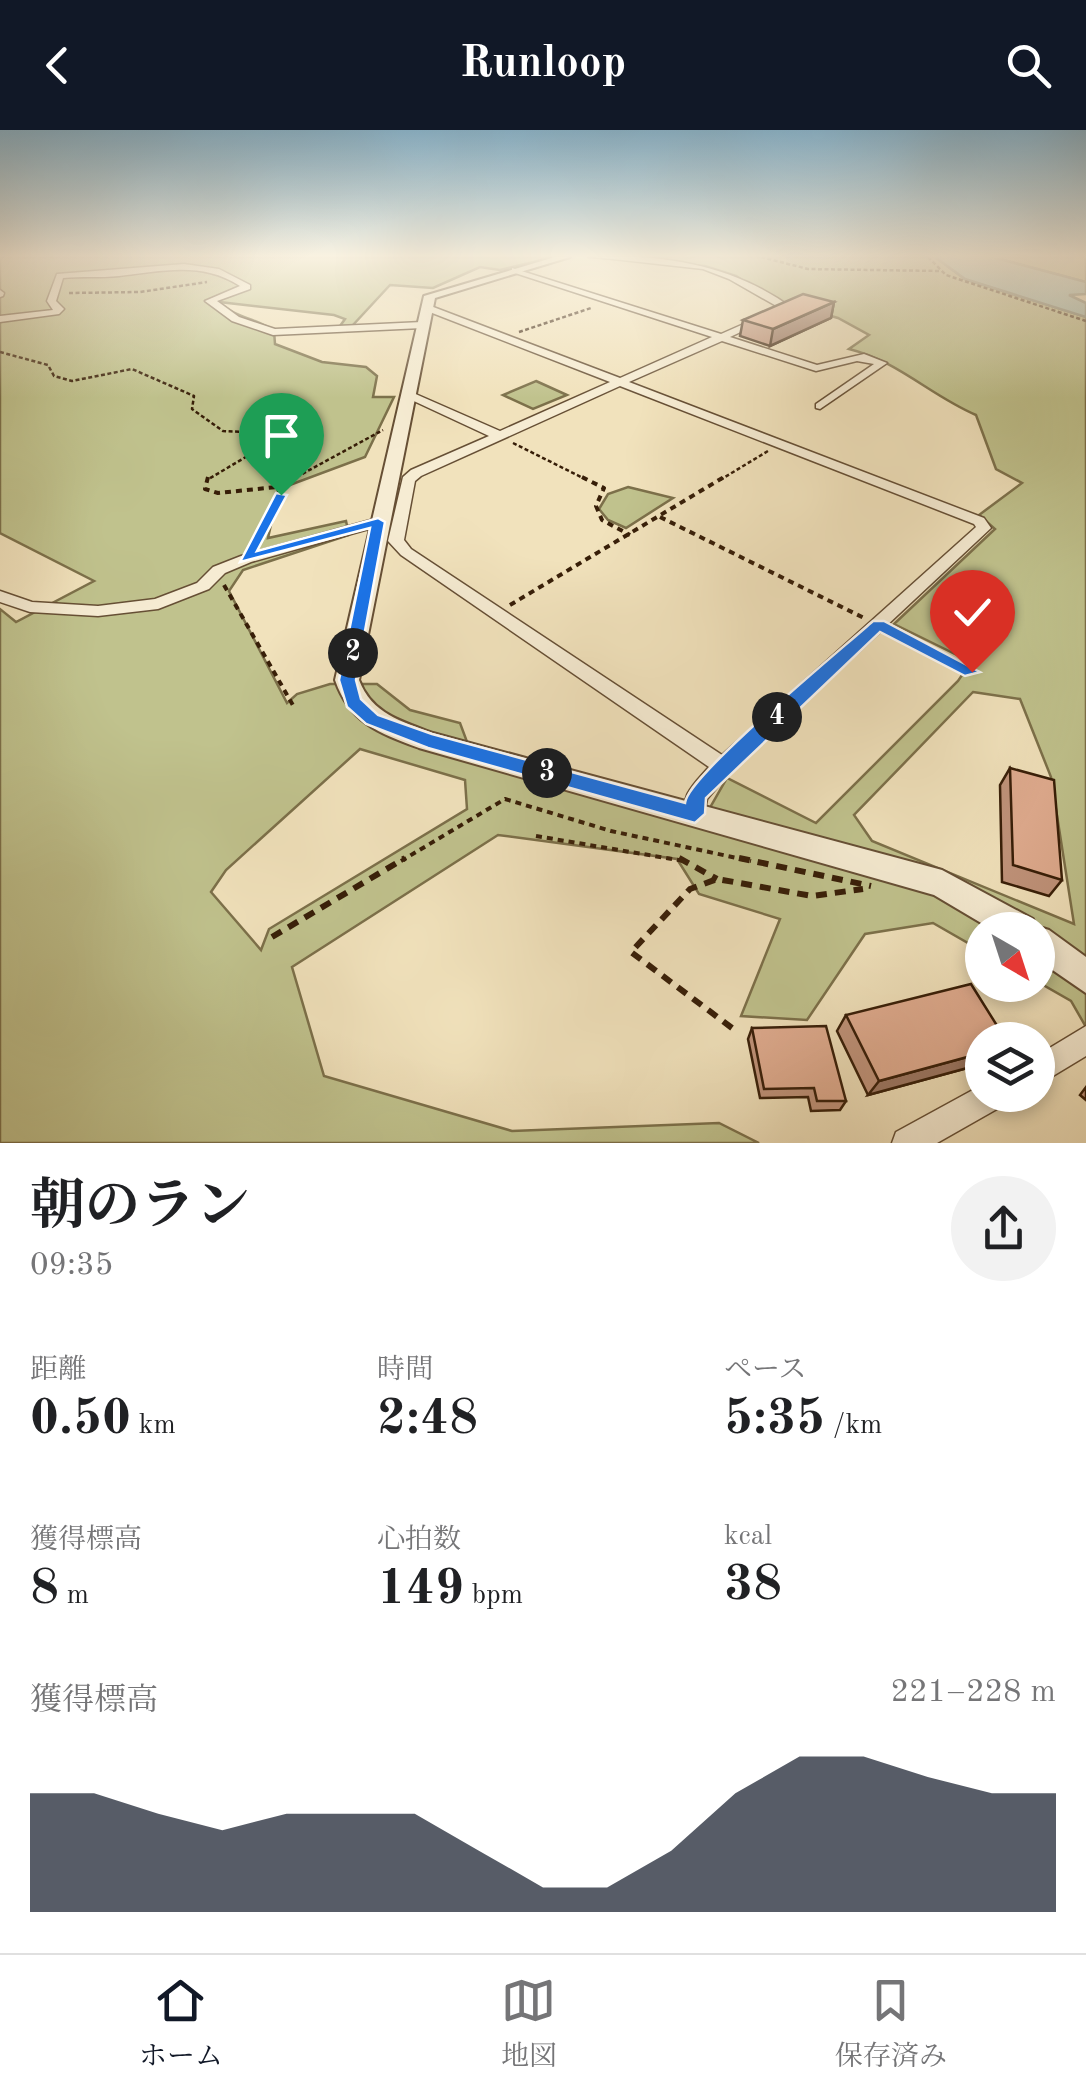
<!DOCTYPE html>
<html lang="ja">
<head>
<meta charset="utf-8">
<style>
	:root { --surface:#fff; --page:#f2f2f2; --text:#202124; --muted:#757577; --line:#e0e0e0; --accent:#111827 }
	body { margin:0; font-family:"Old Standard TT","Noto Serif JP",serif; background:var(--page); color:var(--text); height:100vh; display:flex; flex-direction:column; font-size:38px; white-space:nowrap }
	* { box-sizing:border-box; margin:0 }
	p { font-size:32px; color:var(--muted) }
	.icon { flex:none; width:55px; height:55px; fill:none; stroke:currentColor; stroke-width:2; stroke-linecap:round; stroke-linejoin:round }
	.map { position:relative; height:1013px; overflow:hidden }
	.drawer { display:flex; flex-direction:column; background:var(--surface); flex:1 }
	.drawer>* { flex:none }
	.needle { width:65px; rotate:141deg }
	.buttons { position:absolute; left:965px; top:782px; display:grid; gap:20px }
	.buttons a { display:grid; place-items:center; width:90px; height:90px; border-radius:50%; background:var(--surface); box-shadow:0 5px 15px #0003; font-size:50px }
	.pin { position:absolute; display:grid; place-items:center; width:85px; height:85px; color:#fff; margin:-102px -42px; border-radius:50% 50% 50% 0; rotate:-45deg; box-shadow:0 0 10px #0007 }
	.pin .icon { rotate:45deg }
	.km { position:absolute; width:50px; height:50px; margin:-25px; border-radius:50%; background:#222; color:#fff; font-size:28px; line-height:50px; text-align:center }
	.round { display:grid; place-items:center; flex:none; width:105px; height:105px; border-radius:52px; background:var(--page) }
	.overview { display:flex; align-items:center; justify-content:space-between; height:170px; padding:0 30px }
	h1 { font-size:55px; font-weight:700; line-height:75px }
	.stats { display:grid; grid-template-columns:repeat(3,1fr); gap:15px; height:170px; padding:10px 30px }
	.stats div { display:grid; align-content:center }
	.stats b { font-size:50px; font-weight:700 }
	.stats small { font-size:28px; font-weight:400 }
	.stats p { font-size:28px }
	.chart { height:280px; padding:20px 30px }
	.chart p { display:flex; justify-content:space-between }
	.chart svg { width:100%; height:180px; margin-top:10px; fill:var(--accent); opacity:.7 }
	header { display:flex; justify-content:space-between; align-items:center; height:130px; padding:0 30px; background:var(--accent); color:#fff; font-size:45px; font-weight:700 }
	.tab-bar { display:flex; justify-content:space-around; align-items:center; height:140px; border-top:2px solid var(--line); background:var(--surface); font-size:28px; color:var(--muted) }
	.tab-bar a { display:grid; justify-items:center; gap:5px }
	.tab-bar .current { color:var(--accent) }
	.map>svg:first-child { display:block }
</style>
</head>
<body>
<header><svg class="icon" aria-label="back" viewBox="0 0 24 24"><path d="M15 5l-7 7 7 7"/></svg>Runloop<svg class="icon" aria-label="search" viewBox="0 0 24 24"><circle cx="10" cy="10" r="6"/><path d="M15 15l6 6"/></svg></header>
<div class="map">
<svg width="1086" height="1013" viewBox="0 0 1086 1013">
	<rect width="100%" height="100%" fill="#f1e2bc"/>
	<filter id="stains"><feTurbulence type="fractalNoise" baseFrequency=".002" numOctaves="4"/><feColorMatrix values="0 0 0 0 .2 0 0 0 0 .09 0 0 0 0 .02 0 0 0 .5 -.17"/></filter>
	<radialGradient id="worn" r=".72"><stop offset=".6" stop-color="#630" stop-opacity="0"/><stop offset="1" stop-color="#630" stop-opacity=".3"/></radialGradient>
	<g fill="#c0c28d" stroke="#7c704a" stroke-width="2.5" fill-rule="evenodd">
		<path d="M0 127H554L500 140 480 137 433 158 390 155 352 196H340L345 189 334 185 219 172C236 189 255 187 274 201L275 214 322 232 366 237 377 246 373 267H394L365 327 279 359 268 408 346 391 349 405 243 440 229 461 287 573 297 564 330 554H377L410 580 460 593 473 628 700 695 727 648 816 693 958 551 971 532 894 494 995 399 979 385 1022 353 996 339 976 285C931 266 898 231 849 219L869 205 838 188 772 169 736 146 705 136 587 127H935L965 149 1086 187V897L1071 871 1038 852V800H982V821L933 793 865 804 807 890 741 886 780 789 699 764 677 729 498 705 292 837 324 946 512 1001 719 993 759 1013H0V479L16 492 94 451 0 403ZM973 562 1020 569 1051 647 1074 794 872 711 854 685ZM360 619 465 650 467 679 269 799 261 820 211 762 226 740Z"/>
		<polygon points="992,127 1086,127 1086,152"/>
		<polygon points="536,251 567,265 533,279 503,265"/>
		<polygon points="628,357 673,368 626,398 608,390 599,379 608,364"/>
	</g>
	<polygon fill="#9bbdb4" stroke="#737d6f" stroke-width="2.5" points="935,127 992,127 1086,152 1086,164 1069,165 1086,173 1086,187 965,149"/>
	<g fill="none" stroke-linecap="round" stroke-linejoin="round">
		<g stroke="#664f35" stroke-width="3">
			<g id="minor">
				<path d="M595 127C665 124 735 136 792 178L730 207 817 235 864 224 887 233 820 279 816 278V274L874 234 857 231 816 241 722 211 629 252 984 388 991 398 730 642 707 669 703 690 695 693 687 690C678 667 694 654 709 637L401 425 388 411 403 347 411 340 489 306 403 266V262H411L500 301 610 252 422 179V175H428L620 248 712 207 512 142V138L721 204 780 178 729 149 703 139ZM620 256 974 394 976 397 722 625 411 419 404 410 415 351 421 346Z"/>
				<path d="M184 134 219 139 250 155V159L217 171 239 187 275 199 422 192 427 195 422 198 273 205 232 191 205 171 240 156C202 131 162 141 119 146 100 148 82 146 63 148L56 171 64 179 59 184 0 192V186L53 180 47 171 57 144Z"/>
				<polygon points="0,160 4,163 3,166 0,167"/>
				<polygon points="378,388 385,392 383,395 251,432 225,443 209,459 158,479 98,486 30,482 0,472 0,461 32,472 98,476 155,469 197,453 213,437 241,426"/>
				<polygon points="1086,896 1086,926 1038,955 1038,925"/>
				<polygon points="982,955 982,965 1009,965 1004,975 937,1013 892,1013 896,1002"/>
			</g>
		</g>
		<g stroke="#664f35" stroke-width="4">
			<path id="tertiary" d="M555 127H570L435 168 359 550C372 584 401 591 433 603L942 740 1033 789 1036 796 1049 800 1086 827V863L1038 830V800H993L934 765 419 618C379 603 350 593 335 550L424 166Z"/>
		</g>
		<g stroke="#371e08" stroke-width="2.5" stroke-dasharray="4 2.5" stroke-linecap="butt">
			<polyline points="24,127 57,127"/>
			<polyline points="761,127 808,139 941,141"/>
			<polyline points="928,127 946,145 1086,191"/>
			<polyline points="69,163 140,162 207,152"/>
			<polyline points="519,202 591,178"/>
			<polyline points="0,222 48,235 54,246 72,251 132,239 194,266 192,279 223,301 266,303 266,315 207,350"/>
			<polyline points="513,313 587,350"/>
			<polyline points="291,350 383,300"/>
			<polyline points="720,350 768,321"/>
		</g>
		<g stroke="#371e08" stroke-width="4" stroke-dasharray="6 5" stroke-linecap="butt">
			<polyline points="208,347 205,359 218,363 277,357 281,365 254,414"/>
			<polyline points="582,347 604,358 596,376 602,390 630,405"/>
			<polyline points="277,357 296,347"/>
			<polyline points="660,387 864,488"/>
			<polyline points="224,455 294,577"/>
			<polyline points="510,475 724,347"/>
			<polyline points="891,501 972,542"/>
			<polyline points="536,706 684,731"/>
			<polyline points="401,731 505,669 611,701 751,731"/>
		</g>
		<g stroke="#371e08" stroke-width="6" stroke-dasharray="11 8" stroke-linecap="butt">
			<polyline points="679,728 717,749"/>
			<polyline points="739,728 871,756"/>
			<polyline points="272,807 405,728"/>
			<polyline points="732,898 631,822 690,759 717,749 812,766 863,759"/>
		</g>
		<use href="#minor" fill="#f6ecd3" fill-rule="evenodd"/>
		<use href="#tertiary" fill="#f6ecd3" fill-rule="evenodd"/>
	</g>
	<g fill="#c1947c" stroke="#371e08" stroke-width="2.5">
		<polygon points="834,172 831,188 770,216 740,206 743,190"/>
		<polygon points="1010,638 1062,750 1049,766 1002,752 1000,655"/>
		<polygon points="846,885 982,910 982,934 868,965 837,901"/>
		<polygon points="752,898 846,971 840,980 811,981 808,967 760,968 748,909"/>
		<polygon points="1086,957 1086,970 1080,965"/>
	</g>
	<g fill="#9d7865" stroke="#371e08" stroke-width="2.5">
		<polygon points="834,172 831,188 770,216 773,199"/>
		<polygon points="982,923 982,934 868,965 879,951"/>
	</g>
	<g fill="#e0ac90" stroke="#371e08" stroke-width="2.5">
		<polygon points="803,164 834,172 773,199 743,190"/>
		<polygon points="1010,638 1054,650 1062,750 1013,735"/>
		<polygon points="971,854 1006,910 982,910 982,923 879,951 846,885"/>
		<polygon points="826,896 846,971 817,971 814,958 764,959 752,898"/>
	</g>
	<linearGradient id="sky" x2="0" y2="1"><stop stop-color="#89b8d3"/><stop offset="0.47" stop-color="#f9f2e1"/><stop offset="1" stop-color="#f9f2e1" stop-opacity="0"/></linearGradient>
	<rect width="1086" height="268" fill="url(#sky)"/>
	<path fill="#1a73e8" stroke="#fff" stroke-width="2.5" d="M276 363 287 365 257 421 378 388 385 392 356 550 361 569 378 585 432 604 685 673C687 646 843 518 873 491H884L980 542 965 546 880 502 706 668 705 684 695 693 428 618 366 594 347 577 339 550 370 398 240 432Z"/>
	<rect width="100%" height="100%" filter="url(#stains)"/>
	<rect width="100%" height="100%" fill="url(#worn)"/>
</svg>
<div class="buttons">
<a><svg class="needle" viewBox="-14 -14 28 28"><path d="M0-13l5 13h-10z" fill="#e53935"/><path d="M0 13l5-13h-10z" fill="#757577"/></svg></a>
<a><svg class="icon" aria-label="layers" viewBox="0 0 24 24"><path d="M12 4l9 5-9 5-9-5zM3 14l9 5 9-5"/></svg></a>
</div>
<div class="pin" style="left:281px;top:365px;background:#1e9e55"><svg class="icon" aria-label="arrive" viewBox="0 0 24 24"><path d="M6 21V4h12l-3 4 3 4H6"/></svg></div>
<div class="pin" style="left:972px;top:542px;background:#d93025"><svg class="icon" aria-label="check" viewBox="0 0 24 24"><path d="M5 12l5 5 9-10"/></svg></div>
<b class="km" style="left:353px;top:523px">2</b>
<b class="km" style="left:547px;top:643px">3</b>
<b class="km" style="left:777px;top:587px">4</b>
</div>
<section class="drawer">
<div class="overview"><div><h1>朝のラン</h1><p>09:35</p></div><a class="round"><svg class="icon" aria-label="share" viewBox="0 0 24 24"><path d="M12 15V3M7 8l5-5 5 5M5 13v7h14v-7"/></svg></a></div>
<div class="stats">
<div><p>距離</p><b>0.50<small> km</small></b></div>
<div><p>時間</p><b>2:48</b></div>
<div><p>ペース</p><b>5:35<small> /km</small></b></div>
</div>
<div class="stats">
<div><p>獲得標高</p><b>8<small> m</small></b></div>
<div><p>心拍数</p><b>149<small> bpm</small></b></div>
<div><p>kcal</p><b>38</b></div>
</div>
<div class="chart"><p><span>獲得標高</span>221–228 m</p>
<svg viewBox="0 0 160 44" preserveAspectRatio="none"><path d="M0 44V15L10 15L20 20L30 24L40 20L50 20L60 20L70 29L80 38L90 38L100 29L110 15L120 6L130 6L140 11L150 15L160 15V44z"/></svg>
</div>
</section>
<nav class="tab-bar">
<a class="current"><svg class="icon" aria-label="home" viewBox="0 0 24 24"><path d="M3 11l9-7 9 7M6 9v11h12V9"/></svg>ホーム</a>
<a><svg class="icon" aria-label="map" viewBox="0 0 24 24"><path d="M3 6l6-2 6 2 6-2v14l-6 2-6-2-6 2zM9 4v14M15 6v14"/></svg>地図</a>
<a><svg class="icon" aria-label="saved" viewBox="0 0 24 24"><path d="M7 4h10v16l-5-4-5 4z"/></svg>保存済み</a>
</nav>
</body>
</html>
